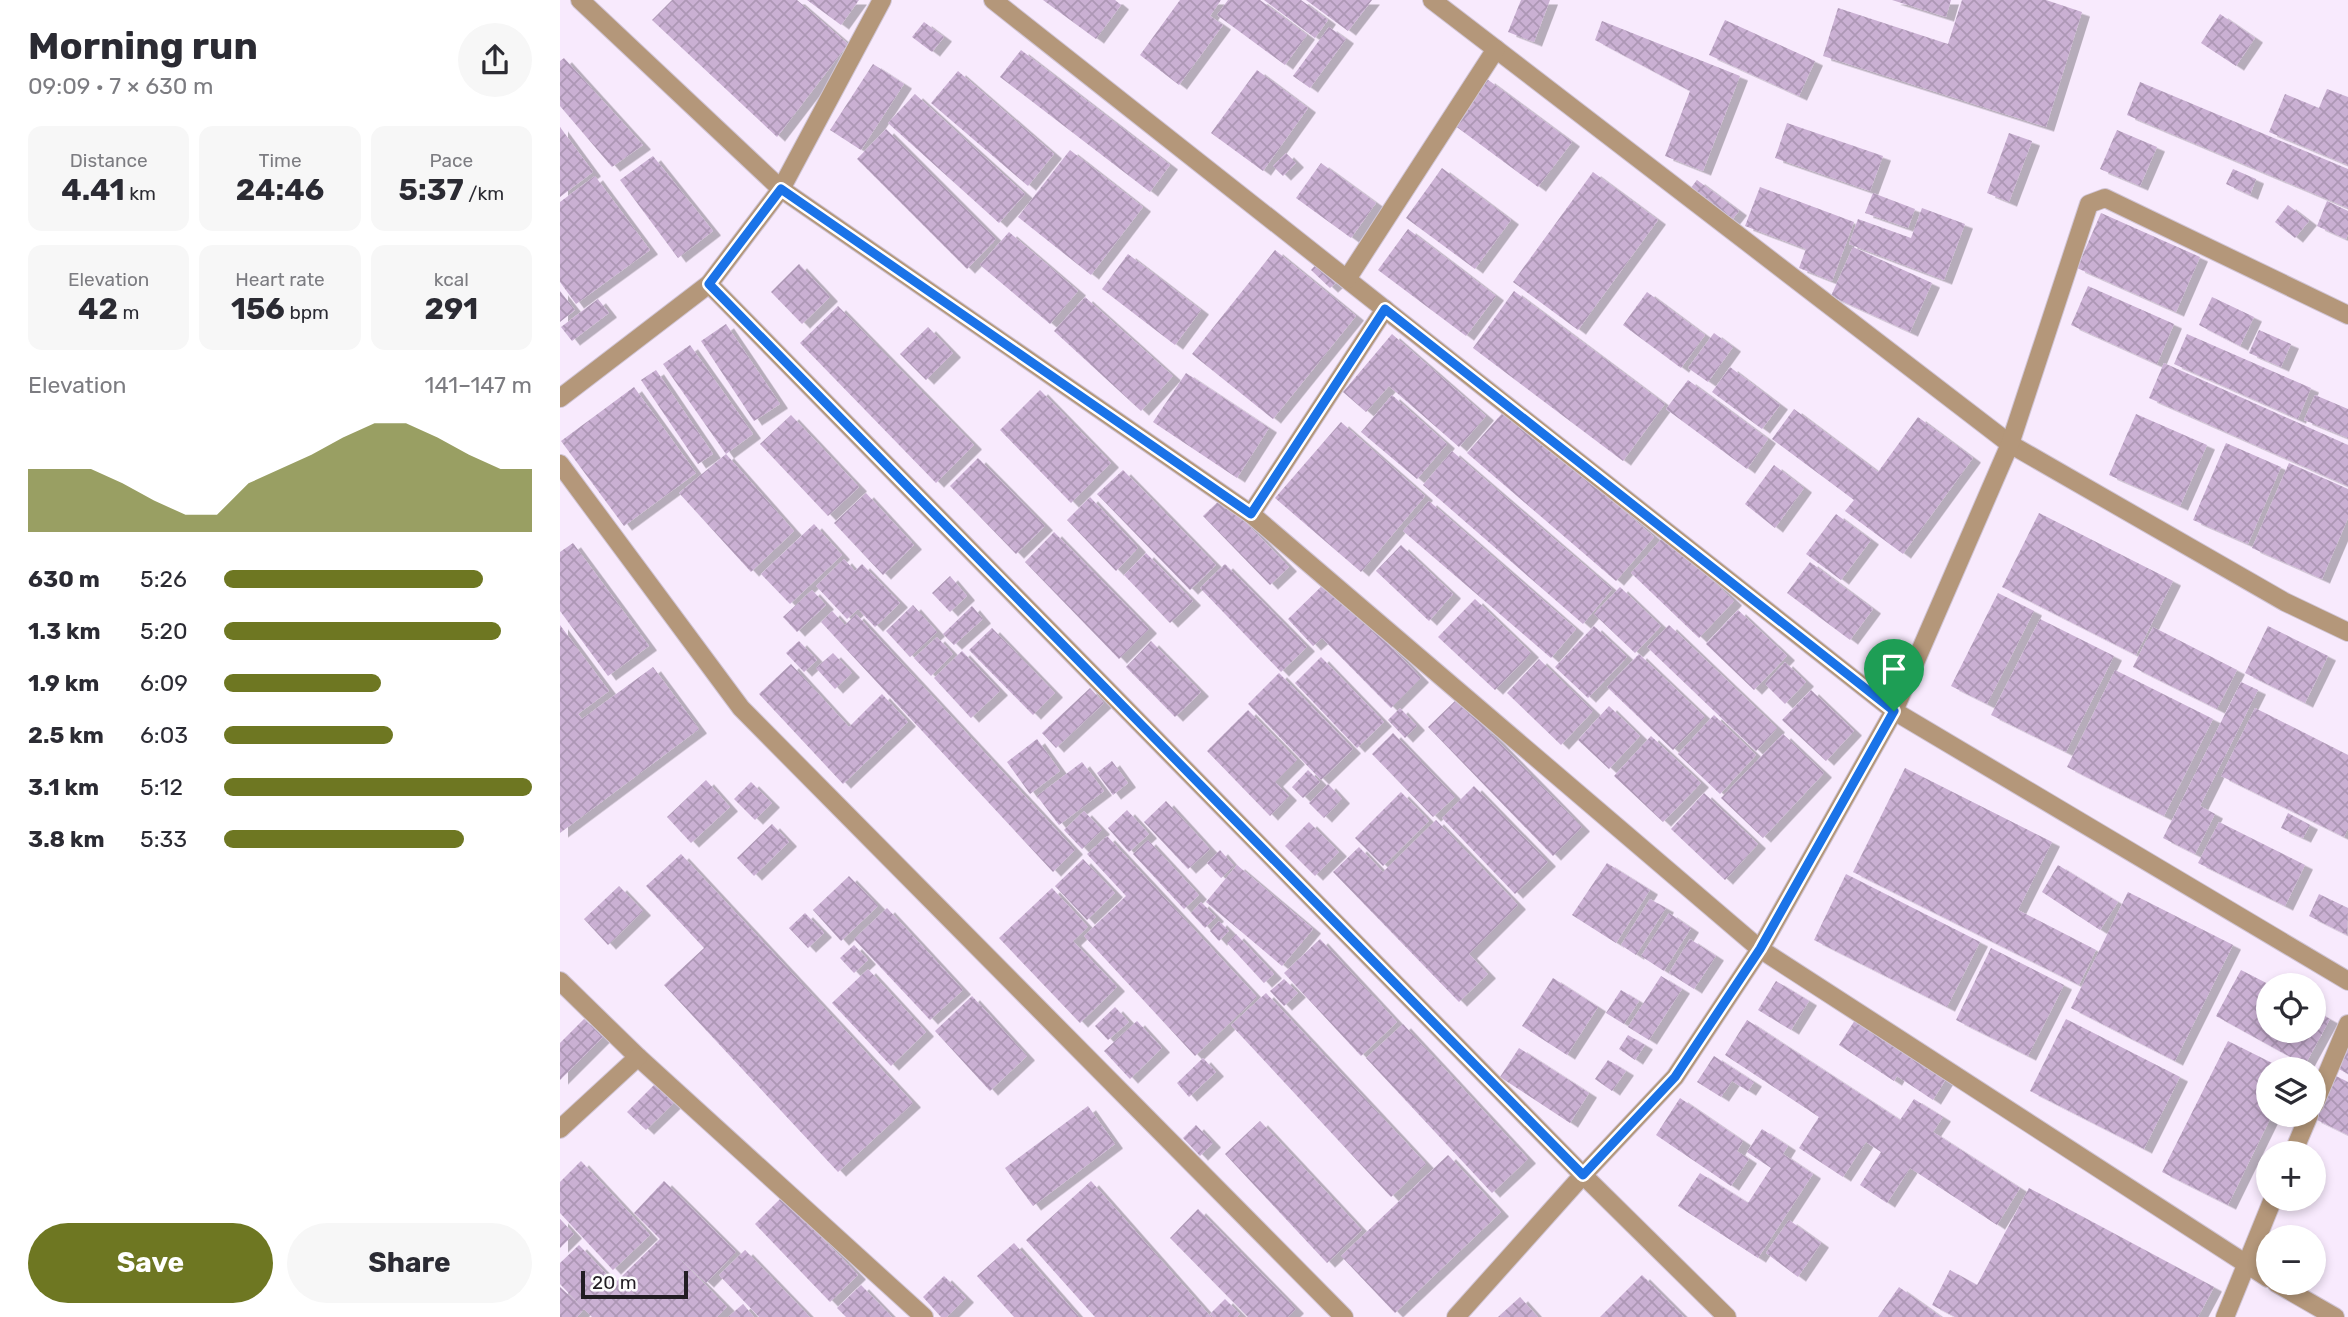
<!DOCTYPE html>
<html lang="en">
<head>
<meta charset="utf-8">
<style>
	:root { --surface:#fff; --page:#f7f7f7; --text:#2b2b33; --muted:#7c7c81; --accent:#6e7722 }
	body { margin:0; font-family:Rubik,sans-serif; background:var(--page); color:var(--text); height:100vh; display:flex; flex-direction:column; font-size:26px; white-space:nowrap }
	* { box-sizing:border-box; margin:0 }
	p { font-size:23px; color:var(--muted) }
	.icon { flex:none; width:38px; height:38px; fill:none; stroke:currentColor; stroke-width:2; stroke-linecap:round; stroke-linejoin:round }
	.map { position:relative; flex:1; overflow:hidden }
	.side { display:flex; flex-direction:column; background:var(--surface); width:560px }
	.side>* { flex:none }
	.controls { position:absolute; left:1696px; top:973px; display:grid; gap:14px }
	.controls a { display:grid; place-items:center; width:70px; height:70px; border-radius:50%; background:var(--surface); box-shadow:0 4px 10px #0003; font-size:35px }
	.scale { position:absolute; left:21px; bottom:18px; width:107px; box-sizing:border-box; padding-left:7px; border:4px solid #221d23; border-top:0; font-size:19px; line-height:24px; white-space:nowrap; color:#221d23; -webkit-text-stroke:5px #fdfdfd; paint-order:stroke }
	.pin { position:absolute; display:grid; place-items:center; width:60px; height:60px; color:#fff; margin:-72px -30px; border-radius:50% 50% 50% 0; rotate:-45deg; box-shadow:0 0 7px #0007 }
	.pin .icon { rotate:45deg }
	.round { display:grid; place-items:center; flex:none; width:74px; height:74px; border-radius:37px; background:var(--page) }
	.headline { display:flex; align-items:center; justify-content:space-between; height:119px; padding:0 28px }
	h1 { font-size:38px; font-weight:700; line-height:52px }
	.metrics { display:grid; grid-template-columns:repeat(3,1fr); gap:10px; height:119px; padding:7px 28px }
	.metrics div { display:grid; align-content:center; border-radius:14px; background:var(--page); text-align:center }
	.metrics b { font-size:30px; font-weight:700 }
	.metrics small { font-size:19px; font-weight:400 }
	.metrics p { font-size:19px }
	.chart { height:196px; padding:14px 28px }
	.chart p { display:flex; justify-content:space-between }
	.chart svg { width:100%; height:126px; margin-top:7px; fill:var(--accent); opacity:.7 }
	.cta { display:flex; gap:14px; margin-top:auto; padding:14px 28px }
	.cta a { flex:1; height:80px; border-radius:42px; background:var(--accent); color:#fff; font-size:28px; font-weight:700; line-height:80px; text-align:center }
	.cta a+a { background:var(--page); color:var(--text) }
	ul { padding:0 28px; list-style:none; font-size:23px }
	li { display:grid; grid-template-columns:112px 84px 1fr; align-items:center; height:52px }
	li i { height:18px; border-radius:9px; background:var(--accent) }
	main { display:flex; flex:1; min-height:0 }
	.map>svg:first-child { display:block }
</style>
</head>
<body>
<main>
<section class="side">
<div class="headline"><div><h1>Morning run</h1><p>09:09 · 7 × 630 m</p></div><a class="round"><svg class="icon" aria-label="share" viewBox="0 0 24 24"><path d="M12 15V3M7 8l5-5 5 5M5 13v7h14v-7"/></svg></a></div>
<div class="metrics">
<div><p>Distance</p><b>4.41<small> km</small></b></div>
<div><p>Time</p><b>24:46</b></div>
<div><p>Pace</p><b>5:37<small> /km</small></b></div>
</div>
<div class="metrics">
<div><p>Elevation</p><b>42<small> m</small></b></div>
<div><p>Heart rate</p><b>156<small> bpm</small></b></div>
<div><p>kcal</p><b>291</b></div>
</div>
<div class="chart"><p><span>Elevation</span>141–147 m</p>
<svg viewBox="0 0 160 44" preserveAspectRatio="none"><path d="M0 44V22L10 22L20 22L30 27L40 33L50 38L60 38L70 27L80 22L90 17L100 11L110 6L120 6L130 11L140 17L150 22L160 22V44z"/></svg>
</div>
<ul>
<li><b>630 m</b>5:26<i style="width:84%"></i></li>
<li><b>1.3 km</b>5:20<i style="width:90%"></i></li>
<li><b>1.9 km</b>6:09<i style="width:51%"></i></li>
<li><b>2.5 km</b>6:03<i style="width:55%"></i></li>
<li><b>3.1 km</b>5:12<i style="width:100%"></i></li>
<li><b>3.8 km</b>5:33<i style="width:78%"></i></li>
</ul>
<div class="cta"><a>Save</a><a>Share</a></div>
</section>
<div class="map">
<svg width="1788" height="1317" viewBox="0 0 1788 1317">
	<defs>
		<pattern id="building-cross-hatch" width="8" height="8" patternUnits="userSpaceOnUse" patternTransform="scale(1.75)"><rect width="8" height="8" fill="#cab0d3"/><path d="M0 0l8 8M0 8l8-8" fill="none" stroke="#ad97b5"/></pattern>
		<filter id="shadow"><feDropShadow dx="8" dy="4.5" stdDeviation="0" flood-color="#0004"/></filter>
	</defs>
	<rect width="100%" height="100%" fill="#f8eafd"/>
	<g fill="url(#building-cross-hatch)" filter="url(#shadow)">
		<polygon points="112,0 237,0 288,44 217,137 92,20"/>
		<polygon points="247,0 299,0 281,25"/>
		<polygon points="483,0 555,0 561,5 536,39"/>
		<polygon points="620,0 661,0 650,16 663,25 619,85 580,55"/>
		<polygon points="668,0 700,0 747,35 725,65 657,15"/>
		<polygon points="704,0 741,0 768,20 755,38"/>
		<polygon points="746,0 812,0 788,31"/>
		<polygon points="961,0 990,0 974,42 948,32"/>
		<polygon points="1332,0 1391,0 1386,17"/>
		<polygon points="1402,0 1486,0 1522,12 1486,127 1263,56 1278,8 1388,44"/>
		<polygon points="1660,14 1695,38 1676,66 1641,43"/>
		<polygon points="1165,20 1255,61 1239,96 1149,55"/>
		<polygon points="1042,21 1180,76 1143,171 1105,156 1130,91 1035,40"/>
		<polygon points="364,22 384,37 372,52 352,37"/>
		<polygon points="769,27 786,39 750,88 733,76"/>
		<polygon points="461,50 610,165 590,192 440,77"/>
		<polygon points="4,58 83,145 52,167 0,106 0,61"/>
		<polygon points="313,64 344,84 301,150 270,130"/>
		<polygon points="697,70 748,108 703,171 651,133"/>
		<polygon points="398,71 494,154 468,186 371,103"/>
		<polygon points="927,79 1012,142 978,187 894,125"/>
		<polygon points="1580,82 1788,169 1788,208 1567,115"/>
		<polygon points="1767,89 1788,97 1788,165 1709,132 1725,94 1759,108"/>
		<polygon points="355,94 465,194 439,223 328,123"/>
		<polygon points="1227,123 1323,156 1310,191 1215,158"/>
		<polygon points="0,127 33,172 0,197"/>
		<polygon points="326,129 436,239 407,269 297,159"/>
		<polygon points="1557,130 1597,147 1580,186 1540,169"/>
		<polygon points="1449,133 1472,141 1449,202 1427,193"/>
		<polygon points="510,150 583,207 531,275 458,217"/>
		<polygon points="726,153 736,163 723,176 713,166"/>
		<polygon points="93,156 153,231 118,258 60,180"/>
		<polygon points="761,163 816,203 791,238 736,198"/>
		<polygon points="882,168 951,220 915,269 846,218"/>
		<polygon points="1673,169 1696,179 1690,195 1666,184"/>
		<polygon points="1033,172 1098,220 1018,330 953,282"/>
		<polygon points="35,176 90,250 16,304 0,282 0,202"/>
		<polygon points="1137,180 1179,211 1168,225 1126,194"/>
		<polygon points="1200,187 1294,222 1272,281 1239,268 1246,249 1185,226"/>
		<polygon points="1313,193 1355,209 1348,228 1305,213"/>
		<polygon points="1767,201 1788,211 1788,234 1786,239 1757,226"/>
		<polygon points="1728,205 1749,221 1735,238 1715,222"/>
		<polygon points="1362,208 1405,224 1384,280 1289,244 1298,219 1351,238"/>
		<polygon points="1541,213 1640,257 1616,312 1517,268"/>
		<polygon points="848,229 936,296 906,336 818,270"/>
		<polygon points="449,232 518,291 490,324 420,265"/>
		<polygon points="1293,247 1372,283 1350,332 1271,296"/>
		<polygon points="715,250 796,316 713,419 632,354"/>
		<polygon points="568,254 641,310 615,345 542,289"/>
		<polygon points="761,259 780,279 770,288 751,270"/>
		<polygon points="239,264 270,297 242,324 211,292"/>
		<polygon points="1528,286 1614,324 1597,364 1511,325"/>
		<polygon points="0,291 15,310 0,322"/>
		<polygon points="954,291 1105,404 1063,461 913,348"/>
		<polygon points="1087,292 1145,335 1121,368 1063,325"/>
		<polygon points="525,297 613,376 581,411 494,331"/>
		<polygon points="1652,297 1694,317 1680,346 1639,325"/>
		<polygon points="38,299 49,313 12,341 1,327"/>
		<polygon points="278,306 414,445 376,483 240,343"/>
		<polygon points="166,324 220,404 194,421 141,341"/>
		<polygon points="368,327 393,353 366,380 340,354"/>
		<polygon points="1699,330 1731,344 1721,367 1689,353"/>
		<polygon points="1154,333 1173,347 1148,382 1128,368"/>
		<polygon points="832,334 926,416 899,447 829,386 806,412 783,392"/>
		<polygon points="1627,334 1751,388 1738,419 1614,364"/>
		<polygon points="130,345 193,434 166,454 103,364"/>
		<polygon points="1604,363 1788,445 1788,486 1589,398"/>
		<polygon points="1170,367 1220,405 1202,429 1152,392"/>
		<polygon points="96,370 153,454 138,464 81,380"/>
		<polygon points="626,373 709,428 677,478 593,422"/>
		<polygon points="1128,380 1208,439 1187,469 1106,409"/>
		<polygon points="74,387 136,473 64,526 1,441"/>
		<polygon points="480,390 551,463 511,503 440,430"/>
		<polygon points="832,395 887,444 857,479 801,432"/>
		<polygon points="1755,395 1788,409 1788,438 1744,420"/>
		<polygon points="946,409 1094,537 1056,581 907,453"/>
		<polygon points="1234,409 1318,472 1358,417 1413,458 1343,554 1285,511 1294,500 1212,439"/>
		<polygon points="1576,414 1647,445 1620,506 1549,475"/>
		<polygon points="231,415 299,487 268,516 200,444"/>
		<polygon points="781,422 865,496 801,572 715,498"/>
		<polygon points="1666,443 1721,467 1688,544 1633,520"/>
		<polygon points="892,451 1052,589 1023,624 863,485"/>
		<polygon points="166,454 234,531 191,572 119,493"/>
		<polygon points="418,458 485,526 456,554 390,486"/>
		<polygon points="1729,463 1788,489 1788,518 1762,579 1692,548"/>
		<polygon points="1214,465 1244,488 1215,528 1185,504"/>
		<polygon points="563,470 656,565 630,590 537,494"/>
		<polygon points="306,493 354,545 323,575 274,523"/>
		<polygon points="530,497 578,548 556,571 507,520"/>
		<polygon points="662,498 729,567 710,585 643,516"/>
		<polygon points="869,501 1016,629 991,658 843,531"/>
		<polygon points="1479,513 1613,581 1576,655 1442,587"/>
		<polygon points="1276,514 1311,540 1281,580 1246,554"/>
		<polygon points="254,524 282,555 230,604 201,574"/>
		<polygon points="494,532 589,629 559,659 465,562"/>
		<polygon points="1105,535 1174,601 1139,638 1071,573"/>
		<polygon points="13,543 89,646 48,676 0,611 0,552"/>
		<polygon points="841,545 893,594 869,621 816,571"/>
		<polygon points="586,553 633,601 610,623 564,575"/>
		<polygon points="284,559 295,571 302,564 340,603 315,627 298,609 287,619 256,586"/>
		<polygon points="1250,562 1313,609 1290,640 1227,593"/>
		<polygon points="665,564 747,647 721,672 640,588"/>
		<polygon points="390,576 407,596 390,612 372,593"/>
		<polygon points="767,581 861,678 831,708 762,638 753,646 728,619"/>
		<polygon points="1060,587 1101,626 1075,653 1034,614"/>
		<polygon points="252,590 266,605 237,632 223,617"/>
		<polygon points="1438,593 1474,611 1427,704 1391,686"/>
		<polygon points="915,599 971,653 935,690 878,637"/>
		<polygon points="353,605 377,632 350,657 326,631"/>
		<polygon points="412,606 423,619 394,645 383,634"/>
		<polygon points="1178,610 1227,656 1194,690 1146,644"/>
		<polygon points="272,611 285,625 296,614 515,850 493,872 261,622"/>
		<polygon points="1480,619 1554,656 1506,752 1431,715"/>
		<polygon points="0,625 49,691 18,714 22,719 93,667 139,729 0,833"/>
		<polygon points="1109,625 1217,728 1196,751 1087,647"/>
		<polygon points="1034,626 1067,657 1028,698 995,667"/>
		<polygon points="1708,626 1768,656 1745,703 1685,673"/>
		<polygon points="1593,627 1677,670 1657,709 1573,667"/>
		<polygon points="432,628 495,693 473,715 409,650"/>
		<polygon points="377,637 393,654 371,676 354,658"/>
		<polygon points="239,641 257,660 244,672 226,653"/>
		<polygon points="591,641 641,692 615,717 566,667"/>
		<polygon points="402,651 440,691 411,718 374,678"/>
		<polygon points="273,653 292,673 275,689 256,668"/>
		<polygon points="1079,654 1145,717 1113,750 1047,687"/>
		<polygon points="761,657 824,722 797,748 735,683"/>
		<polygon points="979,659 1033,711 1001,745 947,693"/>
		<polygon points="1225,662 1246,682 1225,704 1205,684"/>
		<polygon points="231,664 289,727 322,694 348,722 283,784 199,694"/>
		<polygon points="1555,670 1653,719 1604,816 1507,767"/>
		<polygon points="719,673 793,749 761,780 688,704"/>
		<polygon points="1681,682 1698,690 1640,806 1655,814 1635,854 1603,838"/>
		<polygon points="530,688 544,703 496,748 482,733"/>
		<polygon points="1251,690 1294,731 1266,761 1222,720"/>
		<polygon points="897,699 1022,827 993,856 868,727"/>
		<polygon points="1049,706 1080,736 1049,769 1018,740"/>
		<polygon points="840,708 857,726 845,738 828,720"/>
		<polygon points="1695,708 1788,755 1788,829 1784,837 1661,776"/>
		<polygon points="688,710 737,760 715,782 729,796 710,816 647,751"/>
		<polygon points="1154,715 1196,755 1160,794 1118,754"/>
		<polygon points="833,733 895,797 873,817 812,754"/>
		<polygon points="1223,734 1264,773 1203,838 1161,798"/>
		<polygon points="1091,736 1141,783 1103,822 1054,776"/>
		<polygon points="477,739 500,771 470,794 447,762"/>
		<polygon points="552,761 568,783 553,795 537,773"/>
		<polygon points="522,762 544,791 499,825 477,796"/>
		<polygon points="1345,768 1492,842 1458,910 1536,950 1519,985 1293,872"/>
		<polygon points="748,770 760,782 743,798 732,787"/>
		<polygon points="146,780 170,807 131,843 107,817"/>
		<polygon points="191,782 212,803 195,820 174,799"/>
		<polygon points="768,784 782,799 764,818 749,803"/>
		<polygon points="914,786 988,862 955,894 882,818"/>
		<polygon points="841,792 869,821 823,866 795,838"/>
		<polygon points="1144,793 1198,844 1165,880 1111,829"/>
		<polygon points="606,801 650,849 628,869 584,822"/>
		<polygon points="567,810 589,834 569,852 548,828"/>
		<polygon points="524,811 542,830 522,849 504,830"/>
		<polygon points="1728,813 1750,825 1743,838 1721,828"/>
		<polygon points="876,820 958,905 909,954 928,974 899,1002 773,872 799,847 823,872"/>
		<polygon points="749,822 779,852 755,876 725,846"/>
		<polygon points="1659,822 1745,865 1725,906 1638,863"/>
		<polygon points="212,824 229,842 194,876 177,858"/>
		<polygon points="547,836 697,997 635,1056 524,936 566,896 527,854"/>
		<polygon points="588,840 639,895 624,909 573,854"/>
		<polygon points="660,850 674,866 661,878 647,863"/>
		<polygon points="121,854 353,1103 278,1172 104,985 144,948 86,886"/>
		<polygon points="523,859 555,893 527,920 495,886"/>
		<polygon points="1047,863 1090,890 1056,943 1012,915"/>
		<polygon points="677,865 753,929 722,966 646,902"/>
		<polygon points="1498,865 1558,902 1540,930 1482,892"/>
		<polygon points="1286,874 1420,942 1387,1007 1254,940"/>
		<polygon points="289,876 318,906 281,941 253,910"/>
		<polygon points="59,886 83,911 48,945 24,919"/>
		<polygon points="492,888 528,927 513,941 557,987 520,1023 439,938"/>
		<polygon points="1568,892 1673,945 1615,1061 1511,1008"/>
		<polygon points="1759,894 1788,908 1787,935 1749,916"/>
		<polygon points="1090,899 1106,908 1076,955 1061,945"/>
		<polygon points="641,902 656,917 645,928 631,913"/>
		<polygon points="327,908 403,990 370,1020 294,939"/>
		<polygon points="245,913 264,933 248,948 229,928"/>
		<polygon points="1109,913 1131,928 1104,971 1081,956"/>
		<polygon points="659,921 669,931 659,941 650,931"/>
		<polygon points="676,934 714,974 704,983 667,943"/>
		<polygon points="760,939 837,1022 801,1056 724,973"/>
		<polygon points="1130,939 1156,956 1134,989 1109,973"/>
		<polygon points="294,945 308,960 294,973 280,958"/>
		<polygon points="1431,948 1504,985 1468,1056 1396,1020"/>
		<polygon points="308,969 366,1032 331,1066 272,1003"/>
		<polygon points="1681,970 1708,984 1708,1031 1754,1031 1754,1010 1770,1019 1745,1065 1656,1016"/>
		<polygon points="1101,976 1122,989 1089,1040 1068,1027"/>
		<polygon points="993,978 1038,1007 1007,1055 962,1026"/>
		<polygon points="724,979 738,993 724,1006 710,991"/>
		<polygon points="1216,981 1249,1001 1231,1030 1198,1010"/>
		<polygon points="1061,990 1079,1001 1064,1024 1046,1013"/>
		<polygon points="706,993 866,1164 831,1197 671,1025"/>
		<polygon points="412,996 467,1056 430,1091 375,1031"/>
		<polygon points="555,1007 569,1022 548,1040 535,1026"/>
		<polygon points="24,1019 43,1037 0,1080 0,1043"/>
		<polygon points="1506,1019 1620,1077 1584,1149 1470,1091"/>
		<polygon points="1187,1020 1340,1120 1354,1099 1383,1117 1373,1132 1460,1188 1437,1225 1350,1168 1327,1203 1300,1185 1321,1152 1306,1142 1283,1177 1239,1148 1259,1117 1165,1055"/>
		<polygon points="1295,1020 1386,1079 1373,1100 1337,1076 1334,1081 1279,1045"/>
		<polygon points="577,1021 602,1048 570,1079 544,1051"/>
		<polygon points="843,1024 968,1159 932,1193 806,1058"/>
		<polygon points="1068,1035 1085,1045 1075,1060 1059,1049"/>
		<polygon points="1668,1041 1724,1069 1708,1069 1708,1115 1712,1115 1668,1205 1602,1172"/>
		<polygon points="1788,1046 1788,1074 1777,1068"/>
		<polygon points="959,1048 1029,1093 1010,1123 940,1077"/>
		<polygon points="1154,1056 1194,1082 1188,1091 1172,1081 1161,1097 1137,1082"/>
		<polygon points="643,1058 656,1072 629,1097 617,1083"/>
		<polygon points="1048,1060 1066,1071 1052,1091 1035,1079"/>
		<polygon points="1774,1075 1788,1082 1788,1135 1753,1118"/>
		<polygon points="96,1083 114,1103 86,1130 67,1112"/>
		<polygon points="1120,1098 1183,1141 1177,1151 1189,1159 1171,1186 1096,1135"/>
		<polygon points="528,1106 555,1144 473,1206 445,1168"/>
		<polygon points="700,1121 802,1230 767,1263 665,1154"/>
		<polygon points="636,1125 653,1143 640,1156 623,1138"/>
		<polygon points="1202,1129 1228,1146 1223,1154 1253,1174 1198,1258 1118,1206 1140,1173 1188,1203 1211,1168 1187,1152"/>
		<polygon points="888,1155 941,1212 835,1313 781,1256"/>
		<polygon points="21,1161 90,1235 53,1270 0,1213 0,1182"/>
		<polygon points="104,1181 176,1252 146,1283 116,1255 167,1307 157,1317 32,1317 24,1309 17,1317 0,1317 0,1287 22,1307 0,1284 0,1263 19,1245 55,1283 100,1239 74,1213"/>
		<polygon points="531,1181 645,1310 651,1317 593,1317 590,1315 588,1317 535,1317 466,1240"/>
		<polygon points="1469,1188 1654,1287 1638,1317 1395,1317 1372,1305 1390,1270 1417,1285"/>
		<polygon points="222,1197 298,1275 270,1302 195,1224"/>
		<polygon points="638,1209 736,1309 728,1317 688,1317 610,1238"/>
		<polygon points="0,1219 14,1234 0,1248"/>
		<polygon points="1229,1220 1261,1243 1238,1277 1206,1253"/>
		<polygon points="454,1243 519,1317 454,1317 417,1276"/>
		<polygon points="185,1250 250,1317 199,1317 159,1275"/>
		<polygon points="1082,1275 1124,1317 1040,1317"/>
		<polygon points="384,1276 406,1298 387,1317 381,1317 363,1297"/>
		<polygon points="301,1285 332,1317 286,1317 277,1308"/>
		<polygon points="1339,1287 1381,1317 1318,1317"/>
		<polygon points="960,1297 978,1317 938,1317"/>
		<polygon points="665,1299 680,1314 677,1317 653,1317 650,1314"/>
		<polygon points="183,1304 194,1317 168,1317"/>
	</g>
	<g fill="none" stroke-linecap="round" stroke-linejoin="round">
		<g stroke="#d1c5d6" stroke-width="20">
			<g id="street">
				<polyline points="20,0 221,189 691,514 1200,949 1708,1278"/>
				<polyline points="433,0 1334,711 1788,981"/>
				<polyline points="872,0 1450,444 1725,602 1788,632"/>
				<polyline points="787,279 936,49"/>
				<polyline points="149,284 1023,1175 1167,1317"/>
				<polyline points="0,398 149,284 221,189 322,0"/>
				<polyline points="0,464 181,708 784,1317"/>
				<polyline points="691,514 825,309"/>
				<polyline points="0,981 78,1057 364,1317"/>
				<polyline points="1754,1105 1788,1024"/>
				<polyline points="0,1129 78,1057"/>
				<polyline points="1733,1153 1749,1115"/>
				<polyline points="1716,1283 1775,1317"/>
				<polyline points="896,1317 1023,1175 1115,1077 1200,949 1334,711 1450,444 1529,204 1545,198 1788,315"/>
				<polyline points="1665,1317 1713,1199"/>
			</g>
		</g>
		<use href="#street" stroke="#b4977a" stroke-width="18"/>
	</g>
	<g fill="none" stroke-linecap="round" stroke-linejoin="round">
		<g stroke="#fff" stroke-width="14">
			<polygon id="route" points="221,189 691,514 825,309 1334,711 1200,949 1115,1077 1023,1175 149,284"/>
		</g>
		<use href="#route" stroke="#1a73e8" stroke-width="9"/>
	</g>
</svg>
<div class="controls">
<a><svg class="icon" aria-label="locate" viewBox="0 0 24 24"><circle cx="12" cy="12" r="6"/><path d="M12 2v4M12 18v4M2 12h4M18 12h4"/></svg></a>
<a><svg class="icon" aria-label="layers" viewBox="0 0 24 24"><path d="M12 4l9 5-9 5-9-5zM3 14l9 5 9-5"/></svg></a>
<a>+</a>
<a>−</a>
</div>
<div class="scale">20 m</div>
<div class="pin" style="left:1334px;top:711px;background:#1e9e55"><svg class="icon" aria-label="arrive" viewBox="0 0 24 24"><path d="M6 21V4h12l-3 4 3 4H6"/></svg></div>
</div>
</main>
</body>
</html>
